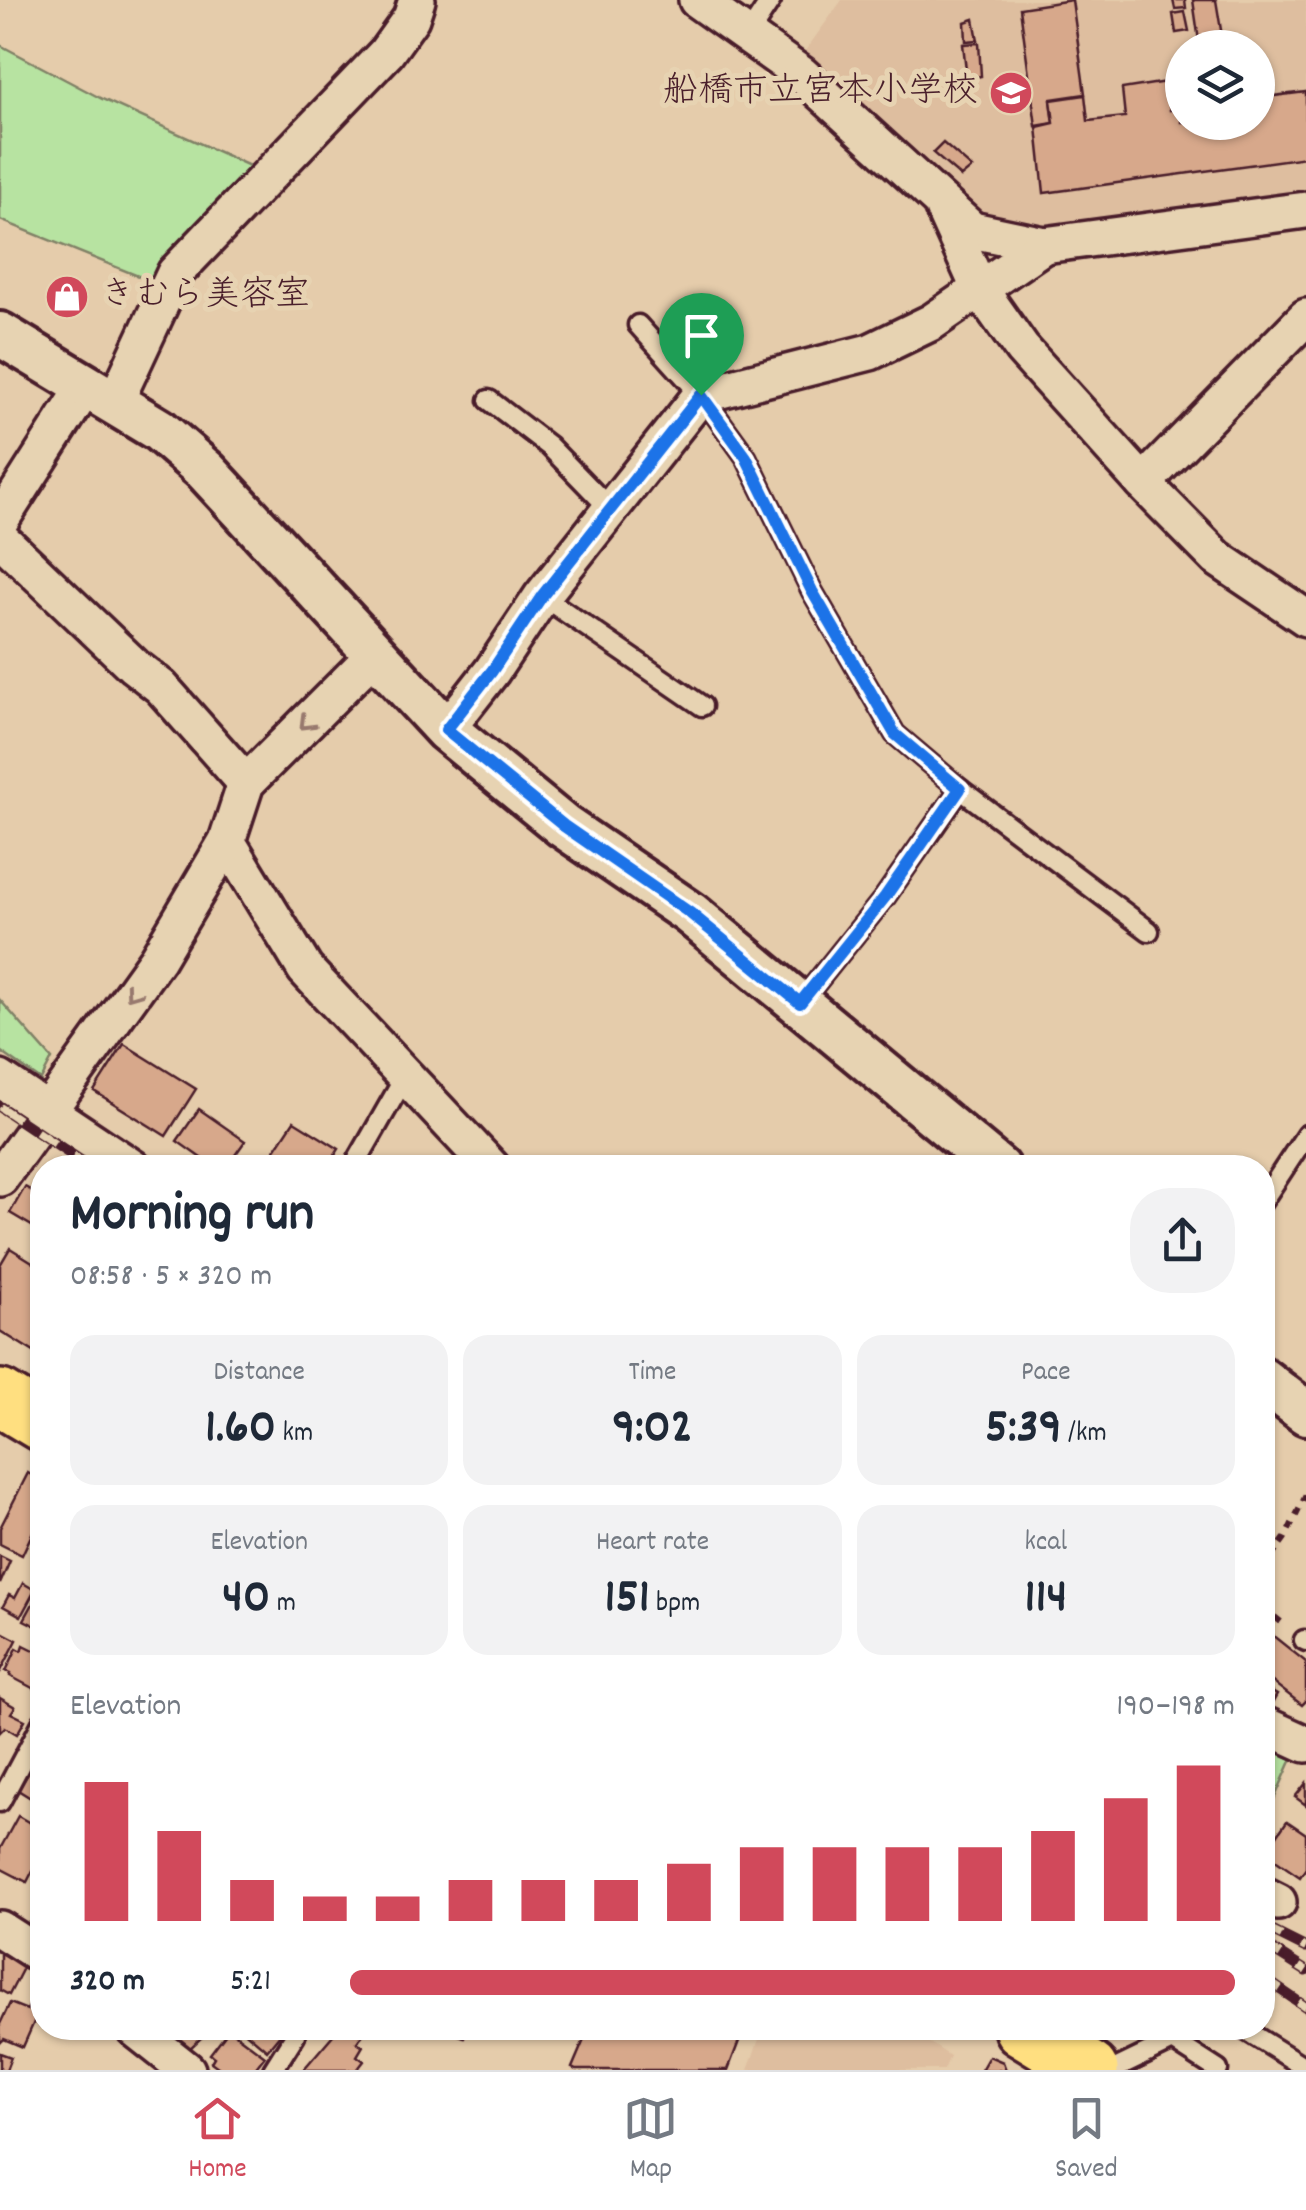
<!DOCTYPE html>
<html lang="en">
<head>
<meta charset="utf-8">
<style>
	:root { --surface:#fff; --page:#f2f2f3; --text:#1f2937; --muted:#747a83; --line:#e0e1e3; --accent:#d1495b }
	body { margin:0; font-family:Dekko,"Klee One",sans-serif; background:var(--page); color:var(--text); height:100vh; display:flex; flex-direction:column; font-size:38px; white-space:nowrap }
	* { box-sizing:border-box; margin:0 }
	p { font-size:32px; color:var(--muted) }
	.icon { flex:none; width:55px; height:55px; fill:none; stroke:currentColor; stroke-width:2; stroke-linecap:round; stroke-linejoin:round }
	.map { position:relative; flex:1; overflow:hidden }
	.details { position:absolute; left:30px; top:1155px; width:1245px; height:885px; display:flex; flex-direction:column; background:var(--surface); border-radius:40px; box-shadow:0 2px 8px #0004 }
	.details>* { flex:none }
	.tools { position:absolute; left:1165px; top:30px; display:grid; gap:20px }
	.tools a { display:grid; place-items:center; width:110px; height:110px; border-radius:50%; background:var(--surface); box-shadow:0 2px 8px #0004; font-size:50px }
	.pin { position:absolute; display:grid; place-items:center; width:85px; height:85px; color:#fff; margin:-102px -42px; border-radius:50% 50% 50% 0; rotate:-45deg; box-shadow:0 0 10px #0007 }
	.pin .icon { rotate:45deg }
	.round { display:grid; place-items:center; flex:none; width:105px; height:105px; border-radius:40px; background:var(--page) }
	.head { display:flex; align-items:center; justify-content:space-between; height:170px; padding:0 40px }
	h1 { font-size:55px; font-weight:700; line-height:75px }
	.stats { display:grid; grid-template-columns:repeat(3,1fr); gap:15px; height:170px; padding:10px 40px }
	.stats div { display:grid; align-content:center; border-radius:25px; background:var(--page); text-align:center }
	.stats b { font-size:50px; font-weight:700 }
	.stats small { font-size:28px; font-weight:400 }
	.stats p { font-size:28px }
	.chart { height:280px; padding:20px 40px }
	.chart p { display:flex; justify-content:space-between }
	.chart svg { width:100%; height:180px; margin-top:10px; stroke:var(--accent); stroke-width:6 }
	ul { padding:0 40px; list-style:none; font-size:32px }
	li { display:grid; grid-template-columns:160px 120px 1fr; align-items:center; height:75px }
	li i { height:25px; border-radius:12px; background:var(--accent) }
	.dock { display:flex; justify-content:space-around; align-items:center; height:140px; border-top:2px solid var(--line); background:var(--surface); font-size:28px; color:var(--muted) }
	.dock a { display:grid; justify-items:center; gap:5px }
	.dock .on { color:var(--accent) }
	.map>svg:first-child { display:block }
</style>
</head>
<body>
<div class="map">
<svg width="1306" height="2070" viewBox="0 0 1306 2070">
	<rect width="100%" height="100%" fill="#e5ccab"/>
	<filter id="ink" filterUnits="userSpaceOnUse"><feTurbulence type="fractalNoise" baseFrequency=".01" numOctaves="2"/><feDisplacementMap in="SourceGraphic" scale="20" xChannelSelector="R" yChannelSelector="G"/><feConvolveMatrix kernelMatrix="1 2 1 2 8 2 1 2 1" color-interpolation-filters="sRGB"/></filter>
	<g filter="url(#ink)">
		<g fill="#debe9f" fill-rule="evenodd">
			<path d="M842 0H1306V202L1046 234 981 218 807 64 805 51ZM1182 48H1258V122H1182Z"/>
			<polygon points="763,2028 907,2028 950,2056 944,2070 748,2070"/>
		</g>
		<g fill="#b7e3a1" stroke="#808166" stroke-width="2.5">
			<polygon points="0,45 102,99 254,168 153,282 0,220"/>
			<polygon points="0,1000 52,1059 41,1080 0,1051"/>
			<polygon points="1263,1745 1292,1759 1263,1824"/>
		</g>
		<g fill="#d7a88b" stroke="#4a1f2b" stroke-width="2.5">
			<polygon points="1072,0 1085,94 1051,99 1054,123 1036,126 1020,8"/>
			<polygon points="1173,0 1185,0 1186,8 1175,9"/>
			<polygon points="1193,0 1216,0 1224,48 1200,48"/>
			<polygon points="1185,12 1189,31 1176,33 1173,14"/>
			<polygon points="974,19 978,40 966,41 965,22"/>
			<polygon points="979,43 981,76 967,79 963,44"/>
			<polygon points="1166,82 1170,110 1182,108 1182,122 1258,122 1258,98 1306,92 1306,157 1044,193 1037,127 1054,123 1051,100 1085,95 1088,121 1125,117 1122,89"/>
			<polygon points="943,143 972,168 961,177 933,153"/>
			<polygon points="124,1044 196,1089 166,1136 94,1091"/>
			<polygon points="199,1109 245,1141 226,1168 215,1168 177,1141"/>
			<polygon points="294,1121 339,1149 327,1168 265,1165"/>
			<polygon points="25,1187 42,1197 42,1232 10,1213"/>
			<polygon points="10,1248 42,1268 42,1357 0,1331 0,1265"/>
			<polygon points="28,1473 42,1481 42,1523 38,1521 22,1555 0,1544 0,1528"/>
			<polygon points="0,1556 10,1561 0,1584"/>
			<polygon points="23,1583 35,1590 21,1616 3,1606 9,1595 15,1598"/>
			<polygon points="40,1591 42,1593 42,1629 24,1620"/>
			<polygon points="1262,1627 1306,1662 1306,1701 1302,1705 1262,1674"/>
			<polygon points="0,1631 17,1640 0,1673"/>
			<polygon points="24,1645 42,1654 42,1693 10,1676 11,1673 6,1671 17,1648 22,1651"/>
			<polygon points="1262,1686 1277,1695 1266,1714 1262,1712"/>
			<polygon points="0,1698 15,1707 11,1713 25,1720 17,1734 5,1727 0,1732"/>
			<polygon points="42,1751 42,1805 18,1790"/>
			<polygon points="1306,1783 1306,1805 1295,1797"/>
			<polygon points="18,1816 42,1830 42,1853 27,1882 0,1868 0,1849"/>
			<polygon points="1287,1821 1306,1834 1306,1868 1300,1877 1265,1853"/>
			<polygon points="0,1953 24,1966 9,1995 0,1990"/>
			<polygon points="32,2000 42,2004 23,2047 4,2039 0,2043 0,2024 10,2003 27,2010"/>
			<polygon points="167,2028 191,2028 201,2038 188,2050"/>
			<polygon points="241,2028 285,2028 267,2050"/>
			<polygon points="339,2028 368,2028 357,2042 363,2046 357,2056 364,2061 357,2070 303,2070"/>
			<polygon points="440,2028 465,2028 468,2029 464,2037"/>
			<polygon points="589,2028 744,2028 728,2070 576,2070 572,2068"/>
			<polygon points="229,2029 265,2056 254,2070 222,2070 211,2062 214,2057 210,2054"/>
			<polygon points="0,2053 11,2057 6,2070 0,2070"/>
			<polygon points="989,2056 1003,2062 1006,2070 981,2070"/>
		</g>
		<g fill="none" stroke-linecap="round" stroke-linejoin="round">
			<g stroke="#4a1f2b" stroke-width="25">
				<g id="service">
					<polyline points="746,38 771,0"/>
					<polyline points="638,325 701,395 746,457 812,591 895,734 960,789 1149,931"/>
					<polyline points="489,400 549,446 611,510"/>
					<polyline points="542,596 702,706"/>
					<polyline points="800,1003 885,897 960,789"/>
					<polyline points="353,1168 406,1075"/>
					<polyline points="1262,1202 1306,1135"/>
					<polyline points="1304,1640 1306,1641"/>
					<polyline points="0,1802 42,1723"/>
					<polyline points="1242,2028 1306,2068"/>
					<polyline points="1173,2041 1218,2070"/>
					<polyline points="273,2070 295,2035"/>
					<polyline points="1113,2070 1200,2028"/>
				</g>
			</g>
			<g stroke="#4a1f2b" stroke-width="42">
				<g id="minor">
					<polyline points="697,0 801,74 972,230 1044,245 1306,210"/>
					<polyline points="943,208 979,288 1022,349 1143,483 1217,558 1306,618"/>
					<polyline points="115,402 175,273 386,53 411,18 417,0"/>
					<polyline points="1143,483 1306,317"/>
					<polyline points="0,521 86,386"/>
					<polyline points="0,538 134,666 161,687 246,783"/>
					<polyline points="446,730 492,671 542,596 701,395 870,352 932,322 1044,245"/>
					<polyline points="227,841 305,969 492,1168"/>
					<polyline points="0,1079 133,1168"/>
					<polyline points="0,1178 157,959 227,841 246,783 375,654"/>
					<polyline points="1262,1724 1306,1744"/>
					<polyline points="1262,1894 1278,1902"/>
					<polyline points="0,1929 42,1956"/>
					<polyline points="134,2028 187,2070"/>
				</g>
			</g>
			<g stroke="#4a1f2b" stroke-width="50">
				<g id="tertiary">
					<polyline points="0,334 159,430 206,471 446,730 563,826 690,913 998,1168"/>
					<polyline points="1262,1379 1306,1413"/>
				</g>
			</g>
			<g stroke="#4a1f2b" stroke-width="62">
				<g id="trunk">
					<polyline points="0,1398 42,1423"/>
					<polyline points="1022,2028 1090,2070"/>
				</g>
			</g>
			<g stroke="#4a1f2b" stroke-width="6" stroke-dasharray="8 8" stroke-linecap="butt">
				<polyline points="1262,1570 1285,1538 1306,1495"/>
				<polyline points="1262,1607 1285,1625"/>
			</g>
			<use href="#service" stroke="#e7d3b2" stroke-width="18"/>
			<use href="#minor" stroke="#e7d3b2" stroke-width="35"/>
			<use href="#tertiary" stroke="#e7d3b2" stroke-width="42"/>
			<use href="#trunk" stroke="#ffdf80" stroke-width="55"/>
			<g stroke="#4a1f2b" stroke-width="11">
				<g id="rail">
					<polyline points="0,1107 91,1168"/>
					<polyline points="1262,1926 1306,1948"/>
					<polyline points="1262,1943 1306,1971"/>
					<polyline points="1262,1977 1306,2007"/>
				</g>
			</g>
			<use href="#rail" stroke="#e7d3b2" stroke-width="8" stroke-dasharray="22" stroke-linecap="butt"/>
		</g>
		<defs><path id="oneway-chevron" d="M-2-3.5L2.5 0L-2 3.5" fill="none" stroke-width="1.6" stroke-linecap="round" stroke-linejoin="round" transform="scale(2.5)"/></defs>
		<g stroke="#98796e">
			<use href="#oneway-chevron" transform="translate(306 723) rotate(135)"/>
			<use href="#oneway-chevron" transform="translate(132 993) rotate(126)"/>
		</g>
	</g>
	<g fill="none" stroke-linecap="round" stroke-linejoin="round" filter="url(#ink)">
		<g stroke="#fff" stroke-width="20">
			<polygon id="route" points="701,395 746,457 812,591 895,734 960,789 885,897 800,1003 690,913 564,826 446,730 492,671 542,596"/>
		</g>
		<use href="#route" stroke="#1a73e8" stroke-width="12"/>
	</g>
	<defs>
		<g id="school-disc" transform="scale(2.25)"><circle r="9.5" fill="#d1495b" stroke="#e7d3b2"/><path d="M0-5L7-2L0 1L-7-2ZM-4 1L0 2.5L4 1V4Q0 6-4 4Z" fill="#fff"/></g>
		<g id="shop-disc" transform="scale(2.25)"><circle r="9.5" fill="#d1495b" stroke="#e7d3b2"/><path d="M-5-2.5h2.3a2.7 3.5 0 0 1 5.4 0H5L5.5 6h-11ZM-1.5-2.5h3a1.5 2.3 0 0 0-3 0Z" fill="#fff"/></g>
	</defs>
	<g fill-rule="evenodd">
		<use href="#school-disc" x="1011" y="93"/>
		<use href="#shop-disc" x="67" y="297"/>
	</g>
	<g text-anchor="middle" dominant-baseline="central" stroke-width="10" stroke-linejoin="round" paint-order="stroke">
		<g font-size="35" fill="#4a1f2b" stroke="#e7d3b2" text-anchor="end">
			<text x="978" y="93">船橋市立宮本小学校</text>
			<text x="100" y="297" text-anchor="start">きむら美容室</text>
		</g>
	</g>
</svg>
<div class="tools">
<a><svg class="icon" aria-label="layers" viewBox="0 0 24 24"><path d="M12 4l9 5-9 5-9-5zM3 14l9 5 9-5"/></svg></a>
</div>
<div class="pin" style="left:701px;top:395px;background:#1e9e55"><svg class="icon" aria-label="arrive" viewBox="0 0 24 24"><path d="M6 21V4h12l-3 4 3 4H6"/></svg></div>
<section class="details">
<div class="head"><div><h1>Morning run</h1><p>08:58 · 5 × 320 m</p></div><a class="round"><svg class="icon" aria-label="share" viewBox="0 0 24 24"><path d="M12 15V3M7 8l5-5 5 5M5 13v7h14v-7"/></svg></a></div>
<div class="stats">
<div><p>Distance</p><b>1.60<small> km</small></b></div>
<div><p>Time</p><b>9:02</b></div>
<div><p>Pace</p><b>5:39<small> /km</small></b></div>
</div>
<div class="stats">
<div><p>Elevation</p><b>40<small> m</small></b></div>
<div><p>Heart rate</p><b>151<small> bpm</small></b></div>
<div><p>kcal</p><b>114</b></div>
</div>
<div class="chart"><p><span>Elevation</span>190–198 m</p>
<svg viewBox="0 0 160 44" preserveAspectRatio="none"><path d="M5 44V10M15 44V22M25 44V34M35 44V38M45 44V38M55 44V34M65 44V34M75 44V34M85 44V30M95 44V26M105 44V26M115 44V26M125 44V26M135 44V22M145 44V14M155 44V6"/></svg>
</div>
<ul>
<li><b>320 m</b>5:21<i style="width:100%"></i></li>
</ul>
</section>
</div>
<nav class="dock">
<a class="on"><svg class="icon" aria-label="home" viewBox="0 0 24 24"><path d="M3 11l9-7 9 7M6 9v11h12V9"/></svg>Home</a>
<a><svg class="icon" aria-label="map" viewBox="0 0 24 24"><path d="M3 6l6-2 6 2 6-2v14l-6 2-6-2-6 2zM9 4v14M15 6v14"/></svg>Map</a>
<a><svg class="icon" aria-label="saved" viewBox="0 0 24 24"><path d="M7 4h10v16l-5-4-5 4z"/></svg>Saved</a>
</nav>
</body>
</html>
